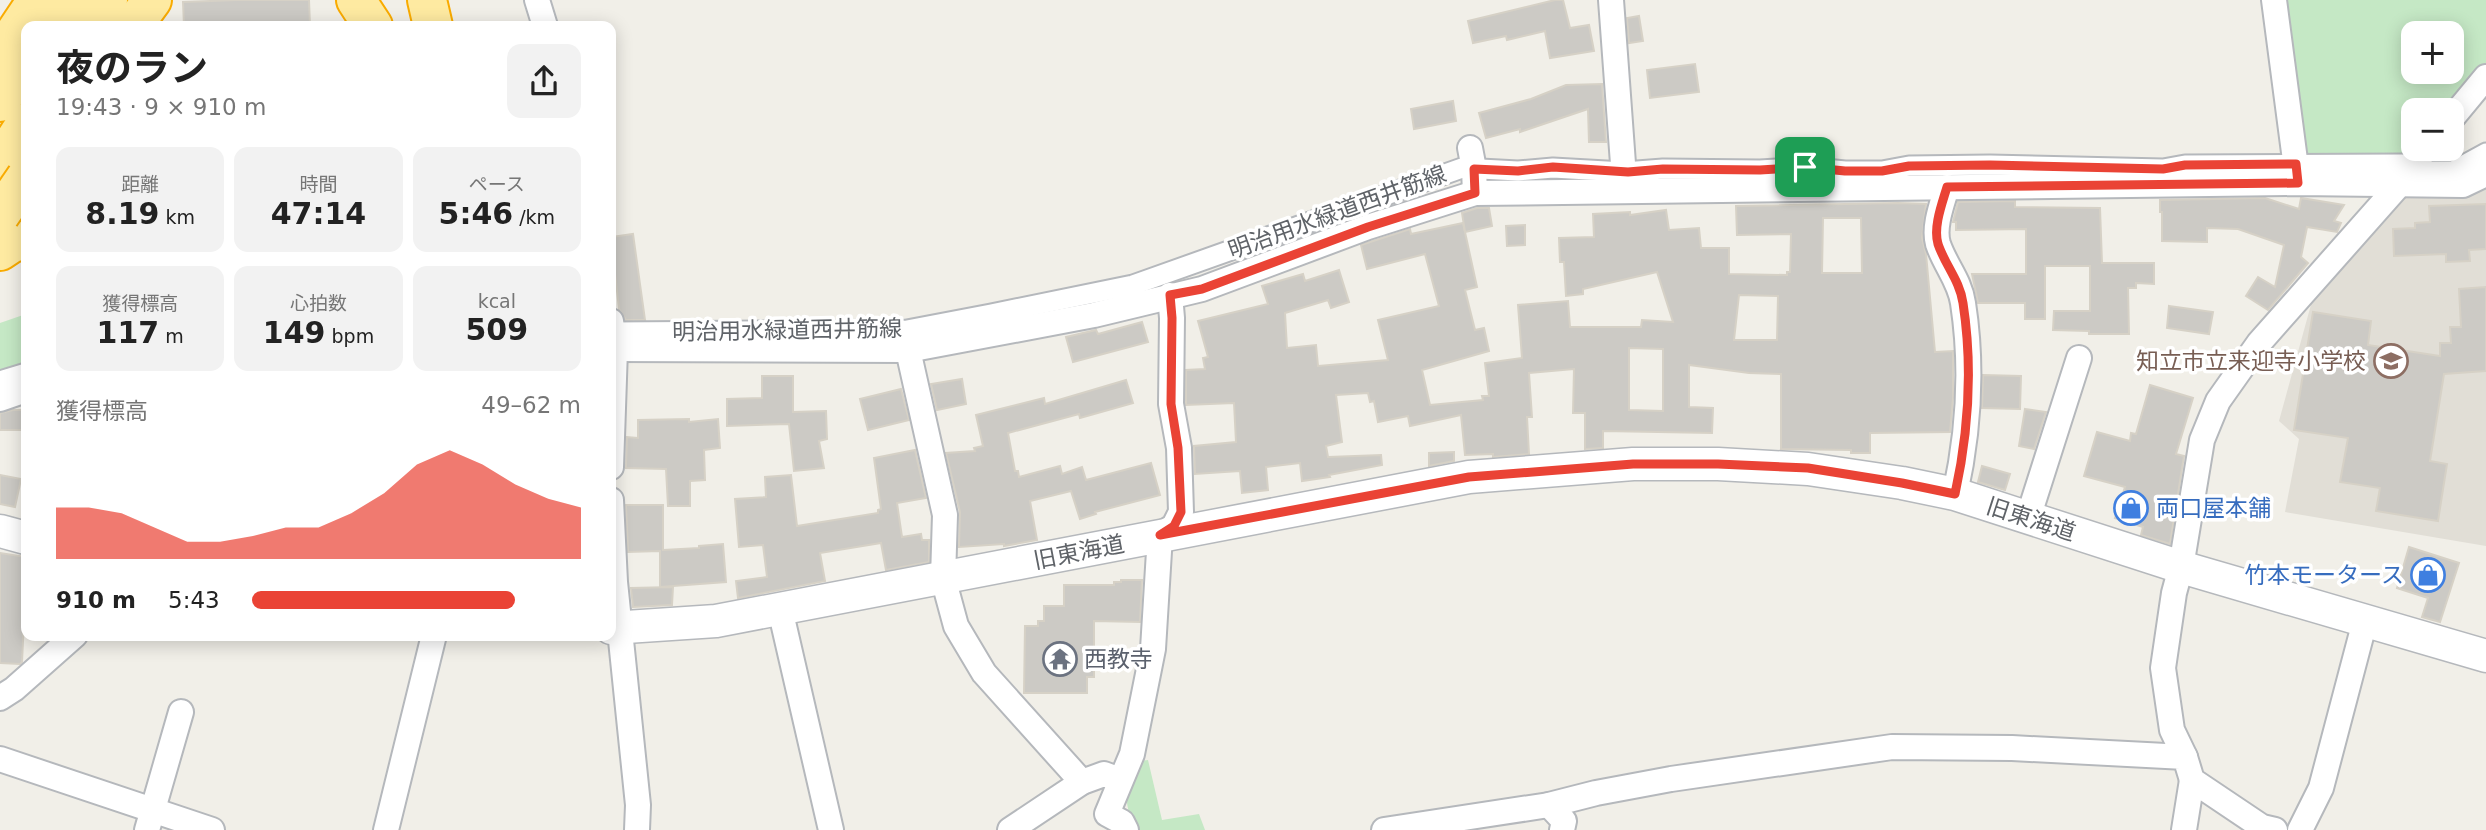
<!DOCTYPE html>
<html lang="ja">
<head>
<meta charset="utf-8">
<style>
	:root { --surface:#fff; --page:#f2f2f2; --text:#222; --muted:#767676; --accent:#ea4335 }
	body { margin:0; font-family:"DejaVu Sans","Noto Sans JP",sans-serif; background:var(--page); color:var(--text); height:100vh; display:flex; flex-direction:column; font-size:26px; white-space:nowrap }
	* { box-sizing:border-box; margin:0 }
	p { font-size:23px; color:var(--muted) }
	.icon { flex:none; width:38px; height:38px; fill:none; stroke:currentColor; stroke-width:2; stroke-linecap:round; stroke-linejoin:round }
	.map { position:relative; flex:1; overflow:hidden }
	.panel { position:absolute; left:21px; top:21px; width:595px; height:620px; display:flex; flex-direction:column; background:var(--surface); border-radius:14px; box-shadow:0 4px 18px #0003 }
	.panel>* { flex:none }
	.controls { position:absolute; left:2401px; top:21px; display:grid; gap:14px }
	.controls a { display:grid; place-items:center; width:63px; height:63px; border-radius:14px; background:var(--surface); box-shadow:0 4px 18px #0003; font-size:35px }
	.pin { position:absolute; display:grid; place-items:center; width:60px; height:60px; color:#fff; margin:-30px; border-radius:14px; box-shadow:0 4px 10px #0006 }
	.round { display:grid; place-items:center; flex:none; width:74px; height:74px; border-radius:14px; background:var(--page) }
	.headline { display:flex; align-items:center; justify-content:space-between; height:119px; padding:0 35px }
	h1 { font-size:38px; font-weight:700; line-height:52px }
	.metrics { display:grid; grid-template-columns:repeat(3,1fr); gap:10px; height:119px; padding:7px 35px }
	.metrics div { display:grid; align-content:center; border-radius:14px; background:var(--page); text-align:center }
	.metrics b { font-size:30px; font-weight:700 }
	.metrics small { font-size:19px; font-weight:400 }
	.metrics p { font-size:19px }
	.chart { height:196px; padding:14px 35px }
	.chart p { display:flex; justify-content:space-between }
	.chart svg { width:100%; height:126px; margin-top:7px; fill:var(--accent); opacity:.7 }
	ul { padding:0 35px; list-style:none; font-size:23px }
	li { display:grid; grid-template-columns:112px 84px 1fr; align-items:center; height:52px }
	li i { height:18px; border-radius:9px; background:var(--accent) }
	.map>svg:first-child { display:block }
</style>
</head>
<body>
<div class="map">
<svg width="2486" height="830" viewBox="0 0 2486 830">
	<rect width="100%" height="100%" fill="#f1efe8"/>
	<polygon fill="#e1ded6" points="2486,183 2486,546 2285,512 2299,439 2279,421 2312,301 2398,198 2466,194"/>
	<g fill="#c5e8c5" fill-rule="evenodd">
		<path d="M2284 0H2486V63L2448 110H2413V149L2410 157 2306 155ZM2413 33H2452V72H2413Z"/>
		<polygon points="26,314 26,366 0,374 0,323"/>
		<path d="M1148 760 1162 820 1199 814 1205 830H1136C1121 797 1126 794 1140 761Z"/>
	</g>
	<g fill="#cccac5" stroke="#d6d1c6" stroke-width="2" fill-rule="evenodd">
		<polygon points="237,0 309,0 310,26 184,26 183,2"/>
		<polygon points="1555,0 1563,0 1570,28 1589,25 1594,51 1550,58 1545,31 1507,40 1506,36 1473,43 1468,21"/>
		<polygon points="1639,16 1643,41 1629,43 1627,18"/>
		<polygon points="1695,64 1699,92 1650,98 1647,70"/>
		<polygon points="1602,84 1606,142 1589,142 1588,109 1520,132 1520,129 1486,138 1479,113 1531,99 1566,85"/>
		<polygon points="1453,101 1456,121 1414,129 1411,109"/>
		<polygon points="2265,198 2299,209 2301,198 2344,205 2334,221 2341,223 2337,232 2307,227 2301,257 2308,263 2268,310 2246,296 2258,277 2275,287 2284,245 2238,229 2207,228 2207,242 2162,241 2162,212 2160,212 2160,200"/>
		<polygon points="2015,201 2015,207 2100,208 2102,263 2154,263 2154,284 2136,283 2136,288 2128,288 2129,334 2089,334 2089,331 2053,330 2054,311 2090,311 2090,266 2045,266 2045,319 2025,319 2025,303 1978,303 1972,274 2026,274 2026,229 1956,230 1956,222 1953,222 1958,202"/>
		<path d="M1898 203 1926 204 1922 238 1926 254 1935 352 1953 351V398L1950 432 1870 433V453H1851V450L1781 449V374L1749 373 1689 365V407L1713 408 1712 433 1603 431V448L1585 449V413H1573L1574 369 1529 373 1532 417H1527L1529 454 1493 457V454L1465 455 1461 415 1410 426 1408 416 1378 422 1374 401 1370 402 1368 393 1336 395 1342 442 1326 446 1328 457 1381 455 1382 465 1329 475 1330 477 1302 481 1300 463 1266 467 1268 490 1242 493 1240 471 1195 474 1194 446 1236 442 1234 403 1186 405V370L1205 369 1203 358 1208 357 1198 321 1268 304 1262 286 1303 274 1305 281 1339 270 1349 302 1331 308 1328 300 1285 313 1287 348 1316 345 1318 366 1388 360 1378 320 1439 306 1425 254 1367 269 1361 245 1410 229 1411 234 1463 223 1477 287 1465 290 1475 330 1484 328 1489 351 1422 370 1430 405 1483 400 1482 396H1489L1485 363 1522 358 1518 305 1568 301 1570 327H1641L1642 320 1673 322 1657 272 1583 289V294L1566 296 1564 262H1560L1559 238 1594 237 1593 214 1630 212V215L1666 210 1669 230 1699 228 1701 248H1729V274L1787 275V272H1790L1791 234 1737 235 1736 206ZM1823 218H1861L1862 273H1822ZM1739 295 1778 296 1777 340H1734ZM1629 348 1663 349V411L1629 410Z"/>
		<polygon points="2486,204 2486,249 2469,250 2470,261 2446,262 2446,254 2394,256 2393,229 2415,228 2415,223 2430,222 2429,206"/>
		<polygon points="1477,208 1489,208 1492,226 1465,232 1462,213"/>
		<polygon points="1525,225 1525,245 1507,246 1506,226"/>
		<polygon points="633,234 645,320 626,320 619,309 611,237"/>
		<polygon points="2486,287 2486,371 2444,374 2430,461 2447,464 2438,521 2376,511 2380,488 2340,482 2348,438 2294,430 2313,312 2371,321 2368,345 2440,356 2440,343 2451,343 2450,327 2461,327 2459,289"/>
		<polygon points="2169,306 2213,312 2209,334 2167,328"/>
		<polygon points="1142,322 1148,342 1073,362 1066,337 1096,330 1098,334"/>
		<polygon points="1983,375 2021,376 2020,409 1982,408"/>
		<polygon points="762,376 793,376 793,412 826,411 827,439 819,441 824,468 794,471 789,424 727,426 727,399 762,398"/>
		<polygon points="962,379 966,404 937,410 931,384"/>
		<polygon points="1126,380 1133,403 1080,418 1079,414 1008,433 1015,471 1018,471 1019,477 1060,466 1062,474 1082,467 1086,480 1151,463 1160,495 1095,512 1096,514 1080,519 1071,491 1030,501 1037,540 1004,546 1004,544 959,547 960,512 946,453 975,451 974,448 983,446 976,415 1044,398 1045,404"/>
		<polygon points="2150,385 2193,398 2176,454 2184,456 2170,544 2141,535 2143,527 2115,518 2125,487 2084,476 2097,432 2130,441 2131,433 2136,434"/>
		<polygon points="901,389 909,420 868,430 860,399"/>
		<polygon points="2025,409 2046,412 2034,449 2019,446"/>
		<polygon points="13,410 26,410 26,430 0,430 0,413"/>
		<polygon points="689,419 689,422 718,419 720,448 704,450 705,480 690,481 690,506 668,506 666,469 626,468 627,437 638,438 638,420"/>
		<polygon points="915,450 926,498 897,503 902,537 921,534 922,540 929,540 929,562 886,570 881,543 820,553 825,581 738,598 736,581 767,577 763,545 739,547 735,499 766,497 765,477 791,475 797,526 878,513 878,510 881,509 874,458"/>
		<polygon points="1454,452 1454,461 1429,466 1429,453"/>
		<polygon points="1982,466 2010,474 2005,490 1978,482"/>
		<polygon points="0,475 21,479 15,507 0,504"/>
		<polygon points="626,505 663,505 663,550 699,548 699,546 723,544 726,582 660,587 660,551 628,552"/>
		<polygon points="2409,547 2459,563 2440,622 2422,617 2428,598 2397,588"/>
		<polygon points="0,553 26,557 26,621 24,620 22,662 20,664 0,663"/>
		<polygon points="1121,580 1142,580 1140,622 1094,621 1094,677 1087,677 1087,693 1024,693 1025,626 1038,626 1038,621 1044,621 1044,606 1064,606 1064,585 1114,585 1114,582 1121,582"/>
		<polygon points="673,587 672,605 633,607 631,588"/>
	</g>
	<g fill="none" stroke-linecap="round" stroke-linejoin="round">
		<g stroke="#b5b8bc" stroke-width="23">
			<g id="pedestrian">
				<polyline points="611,332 907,330 991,314 1133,285 1462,168 1518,171 1553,168 1624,172 1663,169 1760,170 1805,167 1845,171 1882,171 1909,166 1990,165 2163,169 2185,165 2402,164 2421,171 2453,171 2486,153"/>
				<polyline points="0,381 26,373"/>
			</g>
		</g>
		<g stroke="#b5b8bc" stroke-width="28">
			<g id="minor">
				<polyline points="537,0 545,26"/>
				<polyline points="1611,0 1625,191"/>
				<polyline points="2274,0 2298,183"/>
				<polyline points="2452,118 2486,77"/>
				<polyline points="1470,148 1474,169 1475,193"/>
				<path d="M1947 187C1942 204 1933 227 1938 244 1945 265 1960 281 1963 303 1973 368 1969 430 1955 494"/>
				<polyline points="611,321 615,349 611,467"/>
				<polyline points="611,349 908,350 1094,315 1202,289 1368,227 1475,193 2298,183 2463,185 2486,174"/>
				<polyline points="908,350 945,515 943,578 956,626 984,673 1082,782"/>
				<polyline points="0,399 26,390"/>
				<polyline points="611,500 615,582 638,805 637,830"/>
				<polyline points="2028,518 2079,358"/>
				<polyline points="780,609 831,830"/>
				<polyline points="0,698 14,689 75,635"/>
				<polyline points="2185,757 2172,730 2163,668 2174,593 2181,567 2202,440 2218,401 2259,343 2398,186 2426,149"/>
				<polyline points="0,759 212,830"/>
				<polyline points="1549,805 1564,821 1562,830"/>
				<polyline points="147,830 181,712"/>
				<polyline points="386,830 434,635"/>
				<polyline points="1010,830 1082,782 1104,774 1120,780"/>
				<polyline points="1126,830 1122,822 1107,814 1132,754 1153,649 1160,535 1174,526 1181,512 1179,448 1171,404 1172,318 1170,295"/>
				<polyline points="1384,830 1549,805 1596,793 1671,779 1892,747 2012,748 2185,757 2192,780 2262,827 2275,830"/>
				<polyline points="2184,830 2192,780"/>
				<polyline points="2300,830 2321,788 2365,621"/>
			</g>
		</g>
		<g stroke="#b5b8bc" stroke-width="35">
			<g id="tertiary">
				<polyline points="0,531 26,538"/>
				<polyline points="611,628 716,621 1469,477 1633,464 1718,464 1808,469 1902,483 1955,494 2181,567 2486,656"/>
			</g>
		</g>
		<g stroke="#f9ab00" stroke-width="42">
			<g id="trunk">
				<polyline points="356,0 373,26"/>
				<polyline points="427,0 433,26"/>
				<polyline points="50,26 68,0"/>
				<polyline points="90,26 108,0"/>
				<polyline points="133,26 152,0"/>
				<polyline points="0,55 37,0"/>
				<polyline points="0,102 26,62"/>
				<polyline points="0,163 26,123"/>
				<polyline points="0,251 12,243 26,240"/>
			</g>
		</g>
		<use href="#pedestrian" stroke="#fff" stroke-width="19"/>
		<use href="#minor" stroke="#fff" stroke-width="24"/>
		<use href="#tertiary" stroke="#fff" stroke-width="32"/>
		<use href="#trunk" stroke="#feeaa1" stroke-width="38"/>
		<g stroke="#f9ab00" stroke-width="42" stroke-linecap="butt">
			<polyline id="trunk-bridge" points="0,215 26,177"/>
		</g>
		<use href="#trunk-bridge" stroke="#feeaa1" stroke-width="38"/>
	</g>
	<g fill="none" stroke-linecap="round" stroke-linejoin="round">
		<g stroke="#fff" stroke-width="14">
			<path id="route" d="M2296 164 2298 183 1947 187C1942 204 1933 227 1938 244 1945 265 1960 281 1963 303 1973 368 1969 430 1955 494L1902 483 1808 468 1718 464H1633L1469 477 1160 535 1174 526 1181 512 1178 448 1171 404 1172 318 1170 295 1202 289 1368 227 1475 193 1474 169 1518 171 1553 167 1628 172 1663 169 1760 170 1805 167 1845 171H1882L1909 166 1990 165 2163 169 2185 165Z"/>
		</g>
		<use href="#route" stroke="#ea4335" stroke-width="9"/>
	</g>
	<defs>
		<g id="school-ring" transform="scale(1.75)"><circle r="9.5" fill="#fff" stroke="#8d6e63" stroke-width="1.5"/><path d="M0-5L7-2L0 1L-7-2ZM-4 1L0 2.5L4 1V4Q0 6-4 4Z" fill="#8d6e63"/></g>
		<g id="shop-ring" transform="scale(1.75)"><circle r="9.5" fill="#fff" stroke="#3f7fe0" stroke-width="1.5"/><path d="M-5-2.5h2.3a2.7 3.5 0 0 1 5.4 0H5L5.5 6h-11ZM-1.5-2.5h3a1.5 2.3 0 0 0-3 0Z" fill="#3f7fe0"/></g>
		<g id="temple-ring" transform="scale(1.75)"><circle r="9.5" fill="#fff" stroke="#6b7280" stroke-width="1.5"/><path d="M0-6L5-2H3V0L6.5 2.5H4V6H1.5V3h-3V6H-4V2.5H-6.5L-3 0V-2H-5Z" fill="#6b7280"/></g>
	</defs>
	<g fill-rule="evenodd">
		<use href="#school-ring" x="2391" y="361"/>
		<use href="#shop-ring" x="2131" y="508"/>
		<use href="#shop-ring" x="2428" y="575"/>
		<use href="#temple-ring" x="1060" y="659"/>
	</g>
	<g text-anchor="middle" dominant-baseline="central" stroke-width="7" stroke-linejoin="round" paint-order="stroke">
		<g font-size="23" fill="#5f6368" stroke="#fff">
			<text transform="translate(1337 212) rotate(-20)">明治用水緑道西井筋線</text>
			<text transform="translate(787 330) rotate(-1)">明治用水緑道西井筋線</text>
			<text transform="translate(2031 519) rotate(18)">旧東海道</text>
			<text transform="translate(1079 552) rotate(-11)">旧東海道</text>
		</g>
		<g font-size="23" fill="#785e54" stroke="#fff" text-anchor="end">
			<text x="2366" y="361">知立市立来迎寺小学校</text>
		</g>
		<g font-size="23" fill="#366cbe" stroke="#fff" text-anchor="start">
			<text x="2156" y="508">両口屋本舗</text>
			<text x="2404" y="575" text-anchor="end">竹本モータース</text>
		</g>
		<g font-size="23" fill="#5b616d" stroke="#fff" text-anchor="start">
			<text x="1084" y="659">西教寺</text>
		</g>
	</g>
</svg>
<div class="controls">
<a>+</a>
<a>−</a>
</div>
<div class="pin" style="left:1805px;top:167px;background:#1e9e55"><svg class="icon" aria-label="arrive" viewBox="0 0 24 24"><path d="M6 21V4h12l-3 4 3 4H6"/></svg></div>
<section class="panel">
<div class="headline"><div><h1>夜のラン</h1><p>19:43 · 9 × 910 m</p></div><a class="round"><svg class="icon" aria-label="share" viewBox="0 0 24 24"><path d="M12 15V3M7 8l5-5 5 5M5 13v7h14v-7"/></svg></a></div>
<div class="metrics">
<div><p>距離</p><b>8.19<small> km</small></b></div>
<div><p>時間</p><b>47:14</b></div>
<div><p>ペース</p><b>5:46<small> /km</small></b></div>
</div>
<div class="metrics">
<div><p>獲得標高</p><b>117<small> m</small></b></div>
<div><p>心拍数</p><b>149<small> bpm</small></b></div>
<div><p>kcal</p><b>509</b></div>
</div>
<div class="chart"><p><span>獲得標高</span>49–62 m</p>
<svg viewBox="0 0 160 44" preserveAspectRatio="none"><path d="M0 44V26L10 26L20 28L30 33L40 38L50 38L60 36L70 33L80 33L90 28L100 21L110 11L120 6L130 11L140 18L150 23L160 26V44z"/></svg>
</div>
<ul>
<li><b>910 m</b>5:43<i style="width:80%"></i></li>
</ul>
</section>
</div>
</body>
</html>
